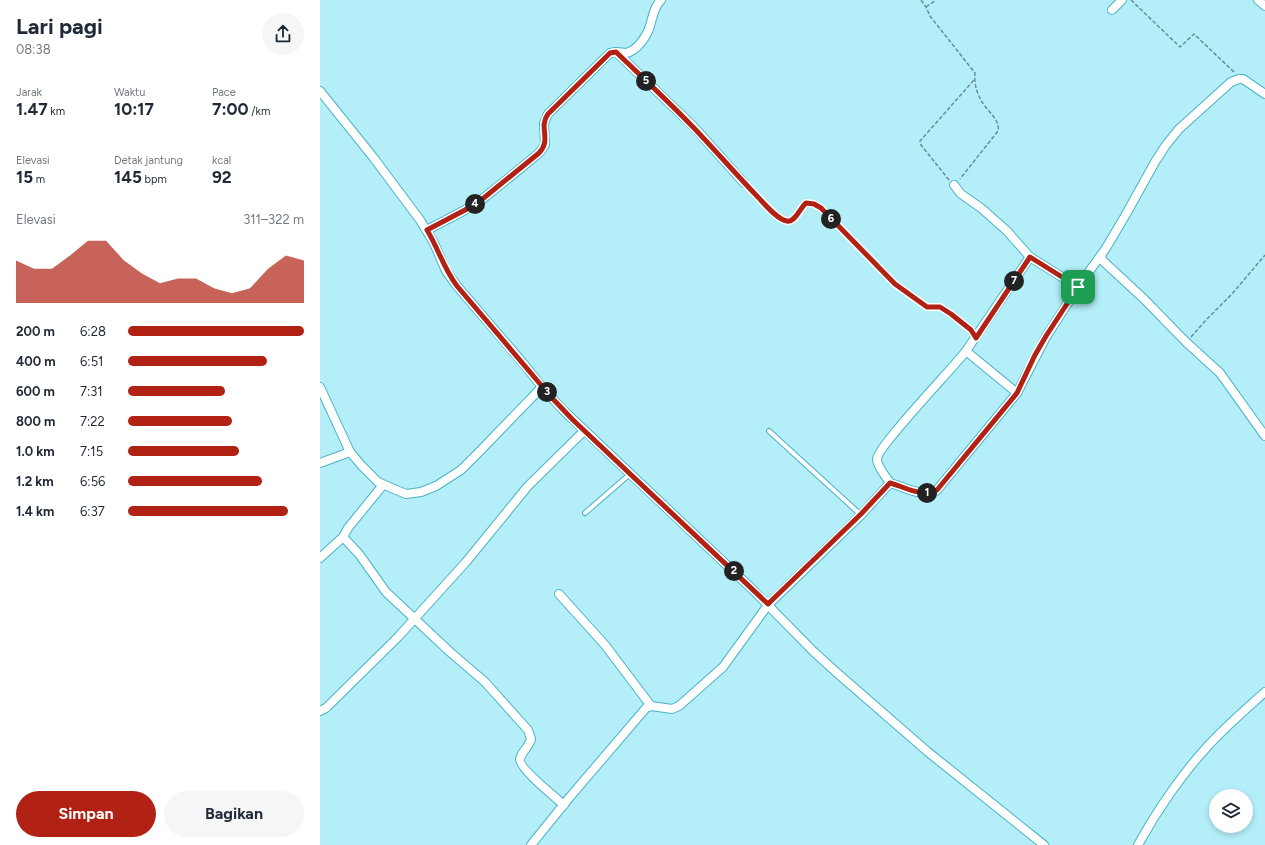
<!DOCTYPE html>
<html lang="id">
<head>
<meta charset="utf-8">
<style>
	:root { --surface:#fff; --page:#f6f6f7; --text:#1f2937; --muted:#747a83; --accent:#b12214 }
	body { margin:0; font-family:Figtree,sans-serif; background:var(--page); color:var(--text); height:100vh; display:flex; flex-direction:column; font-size:15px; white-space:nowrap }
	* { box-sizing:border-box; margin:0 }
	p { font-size:13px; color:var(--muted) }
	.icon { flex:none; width:22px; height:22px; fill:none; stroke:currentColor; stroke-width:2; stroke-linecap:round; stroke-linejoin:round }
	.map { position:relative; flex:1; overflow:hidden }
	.side { display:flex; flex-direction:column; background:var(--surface); width:320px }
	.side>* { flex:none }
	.fabs { position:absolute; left:889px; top:789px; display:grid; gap:8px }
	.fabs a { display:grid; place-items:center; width:44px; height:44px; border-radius:50%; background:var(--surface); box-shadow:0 2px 6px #0003; font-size:20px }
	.pin { position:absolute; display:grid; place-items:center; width:34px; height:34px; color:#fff; margin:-17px; border-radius:8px; box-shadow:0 2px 6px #0006 }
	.km { position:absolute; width:20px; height:20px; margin:-10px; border-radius:50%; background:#222; color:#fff; font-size:11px; line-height:20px; text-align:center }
	.round { display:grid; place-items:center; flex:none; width:42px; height:42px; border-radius:21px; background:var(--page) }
	.overview { display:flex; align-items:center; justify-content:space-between; height:68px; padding:0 16px }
	h1 { font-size:22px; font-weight:700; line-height:30px }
	.metrics { display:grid; grid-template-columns:repeat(3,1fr); gap:6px; height:68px; padding:4px 16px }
	.metrics div { display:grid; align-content:center }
	.metrics b { font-size:17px; font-weight:700 }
	.metrics small { font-size:11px; font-weight:400 }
	.metrics p { font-size:11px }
	.chart { height:112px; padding:8px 16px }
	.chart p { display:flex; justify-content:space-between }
	.chart svg { width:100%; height:72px; margin-top:4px; fill:var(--accent); opacity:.7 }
	.cta { display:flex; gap:8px; margin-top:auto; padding:8px 16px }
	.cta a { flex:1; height:46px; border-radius:24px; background:var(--accent); color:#fff; font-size:16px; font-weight:700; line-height:46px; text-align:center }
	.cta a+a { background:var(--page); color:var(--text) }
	ul { padding:0 16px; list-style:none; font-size:13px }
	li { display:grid; grid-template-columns:64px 48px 1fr; align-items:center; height:30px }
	li i { height:10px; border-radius:5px; background:var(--accent) }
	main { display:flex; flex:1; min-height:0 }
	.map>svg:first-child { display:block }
</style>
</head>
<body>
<main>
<section class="side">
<div class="overview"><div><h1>Lari pagi</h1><p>08:38</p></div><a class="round"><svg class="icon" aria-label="share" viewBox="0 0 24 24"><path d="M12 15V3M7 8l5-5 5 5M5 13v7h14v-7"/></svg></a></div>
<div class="metrics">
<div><p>Jarak</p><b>1.47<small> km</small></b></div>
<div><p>Waktu</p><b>10:17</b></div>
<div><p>Pace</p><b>7:00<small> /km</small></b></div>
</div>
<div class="metrics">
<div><p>Elevasi</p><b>15<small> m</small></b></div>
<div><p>Detak jantung</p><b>145<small> bpm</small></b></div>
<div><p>kcal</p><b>92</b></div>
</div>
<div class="chart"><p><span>Elevasi</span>311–322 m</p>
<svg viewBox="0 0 160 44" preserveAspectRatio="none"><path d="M0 44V18L10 23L20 23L30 15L40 6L50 6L60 18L70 26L80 32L90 29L100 29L110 35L120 38L130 35L140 23L150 15L160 18V44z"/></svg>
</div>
<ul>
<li><b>200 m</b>6:28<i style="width:100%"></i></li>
<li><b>400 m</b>6:51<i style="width:79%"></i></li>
<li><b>600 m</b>7:31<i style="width:55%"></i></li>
<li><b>800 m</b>7:22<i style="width:59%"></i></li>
<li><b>1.0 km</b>7:15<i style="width:63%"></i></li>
<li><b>1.2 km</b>6:56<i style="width:76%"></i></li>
<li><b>1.4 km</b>6:37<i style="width:91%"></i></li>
</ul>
<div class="cta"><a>Simpan</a><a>Bagikan</a></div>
</section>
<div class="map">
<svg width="945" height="845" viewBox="0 0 945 845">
	<rect width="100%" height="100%" fill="#b4eef9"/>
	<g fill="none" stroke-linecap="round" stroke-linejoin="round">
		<g stroke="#48b3c5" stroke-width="6">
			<g id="service">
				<polyline points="449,431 541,515"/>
				<polyline points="265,513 310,474"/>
			</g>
		</g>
		<g stroke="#48b3c5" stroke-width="10">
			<g id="minor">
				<polyline points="938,0 945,6"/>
				<polyline points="792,10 802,0"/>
				<path d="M296 52C299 52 303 53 306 53 317 51 327 36 330 26 333 16 334 7 341 0"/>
				<polyline points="0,91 53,157 100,220 114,243 126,271 137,286 203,363 222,387 243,410 431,588 494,652 516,672 608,752 724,845"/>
				<polyline points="634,185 641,194 661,208 687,231 710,257 758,287"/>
				<polyline points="107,230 145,210 160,201 201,168 219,153 225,145 224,123 228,114 290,53 296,52 374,127 424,183"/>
				<polyline points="781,256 783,261 824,299 866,342 900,373 945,436"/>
				<polyline points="0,387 30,452 42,466 58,482 74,489 86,494 101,492 116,486 141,470 160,451 222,387"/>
				<polyline points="697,393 646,351 710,257"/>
				<polyline points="0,463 30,452"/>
				<path d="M570 483C566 476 557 467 557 459 557 447 634 367 646 351"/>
				<path d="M63 485 28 528 23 537 39 554 66 592 130 652 165 682 208 730 211 739C209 747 202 751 200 759 198 767 236 798 244 805"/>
				<polyline points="0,558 23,537"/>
				<polyline points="239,594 285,645 331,706"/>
				<polyline points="0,711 6,708 78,637 146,562 208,486 264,431"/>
				<path d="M211 845 249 798 326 708 331 706 352 709 359 706 403 667 448 605 541 515 570 483C585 487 602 498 617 490L697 393 726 337 758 287 786 248 805 216 835 162 846 145 859 129 911 82 919 79H923L945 94"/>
				<path d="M818 845C836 812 862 774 887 747 905 727 925 710 945 692"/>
			</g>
		</g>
		<g stroke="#658f97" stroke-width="1.5" stroke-dasharray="4 2" stroke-linecap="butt">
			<path d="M601 0 606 7 610 16 655 73C654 81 656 91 660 98 664 109 681 119 678 131L640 179"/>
			<polyline points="811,0 860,47 874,34 914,72"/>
			<polyline points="606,7 616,0"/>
			<polyline points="629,180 601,145 600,141 654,80"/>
			<path d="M430 188C436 195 464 228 473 221 478 216 479 208 486 203L493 204 501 208 575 284 607 307H620L631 313 650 329"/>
			<polyline points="871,337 886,320 912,294 945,255"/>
		</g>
		<use href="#service" stroke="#fff" stroke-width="4"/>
		<use href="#minor" stroke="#fff" stroke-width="8"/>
	</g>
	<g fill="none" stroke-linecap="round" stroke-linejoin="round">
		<g stroke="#fff" stroke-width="8">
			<path id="route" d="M296 52C322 77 348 101 373 127 394 149 414 172 435 194 443 202 457 220 467 221 475 223 480 208 486 203L494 204 501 208 575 284 607 307H620L631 314 651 330 656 338 710 257 758 287 726 336 715 355 697 393 617 490C602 498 585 487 570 483L541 514 448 604 253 420 232 398 137 286C124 269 118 248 107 230L145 210 160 201 219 153C232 140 218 127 228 114L290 53Z"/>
		</g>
		<use href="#route" stroke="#b12214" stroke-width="5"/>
	</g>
</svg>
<div class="fabs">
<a><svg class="icon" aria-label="layers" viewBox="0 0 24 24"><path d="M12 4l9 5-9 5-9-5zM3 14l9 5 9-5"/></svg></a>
</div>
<div class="pin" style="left:758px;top:287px;background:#1e9e55"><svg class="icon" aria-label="arrive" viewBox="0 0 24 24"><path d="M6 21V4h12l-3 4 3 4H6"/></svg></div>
<b class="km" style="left:607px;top:493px">1</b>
<b class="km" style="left:414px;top:571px">2</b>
<b class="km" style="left:227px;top:392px">3</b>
<b class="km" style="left:155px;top:204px">4</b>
<b class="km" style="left:326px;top:81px">5</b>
<b class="km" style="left:511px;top:219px">6</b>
<b class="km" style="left:694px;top:281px">7</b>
</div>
</main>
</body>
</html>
